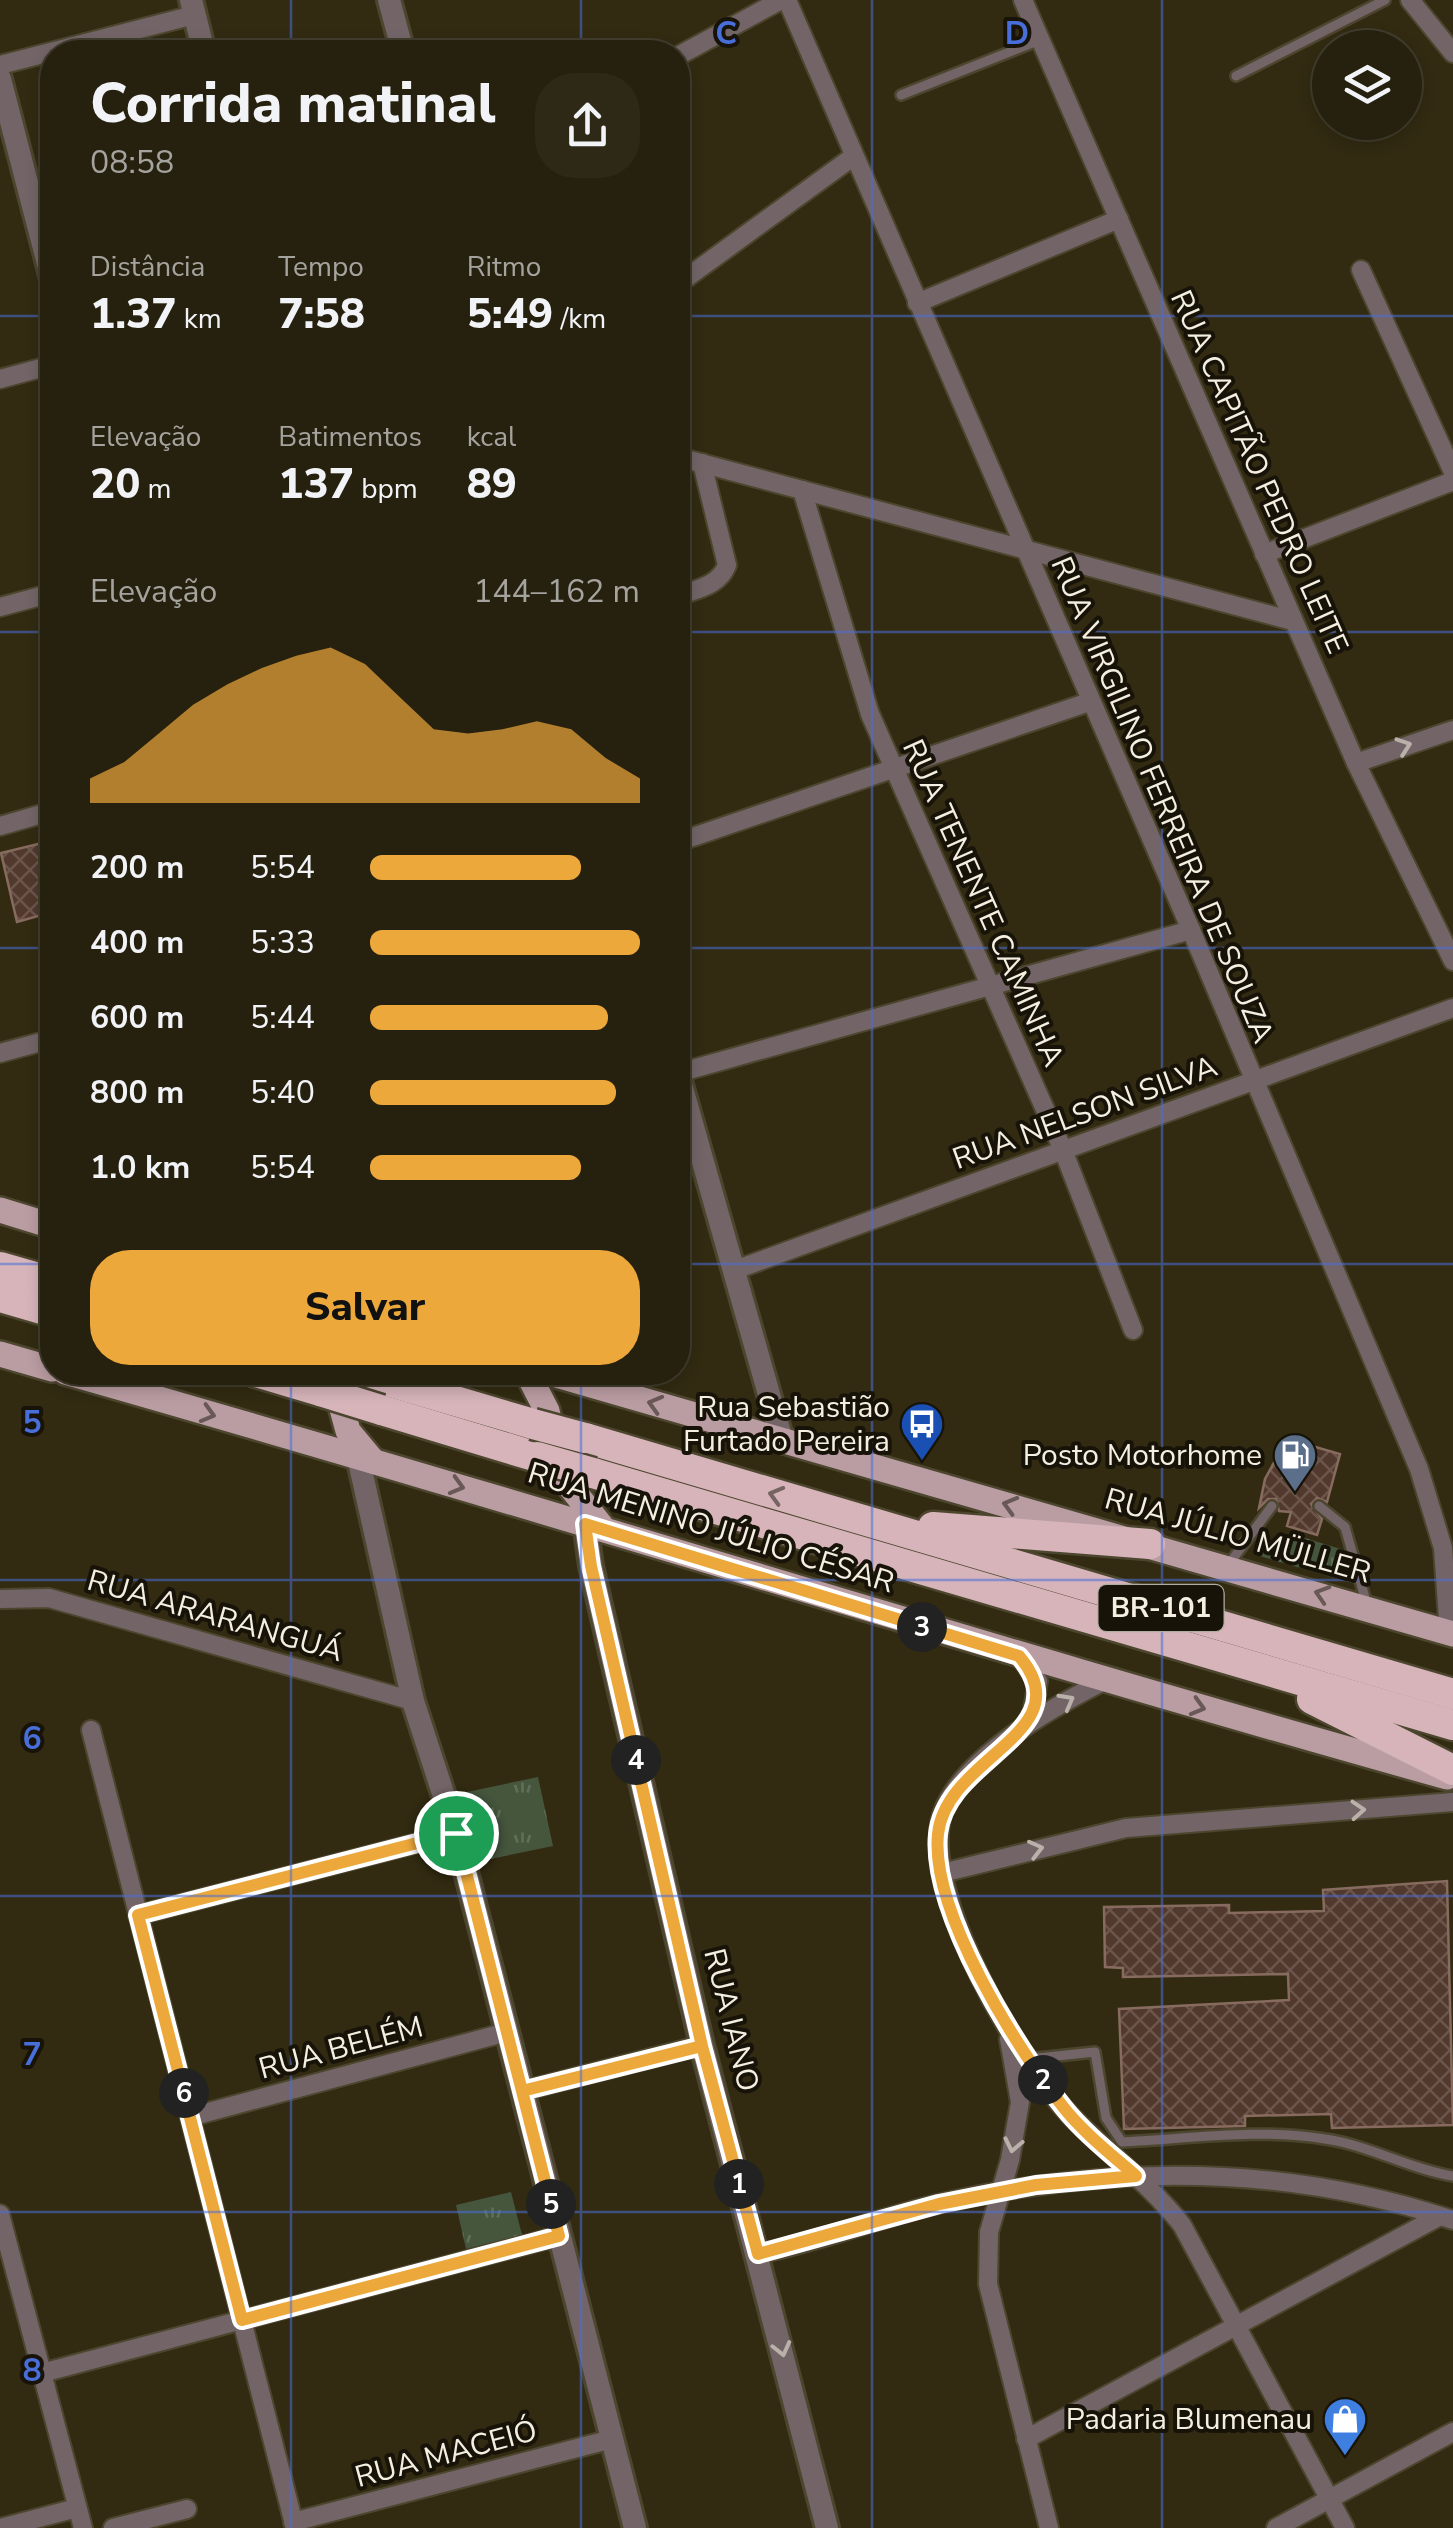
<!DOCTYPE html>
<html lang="pt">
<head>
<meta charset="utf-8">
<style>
	:root { --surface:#26200e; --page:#2e2817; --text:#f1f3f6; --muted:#a4a39e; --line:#423e2e; --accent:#eda83b }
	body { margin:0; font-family:"Nunito Sans",sans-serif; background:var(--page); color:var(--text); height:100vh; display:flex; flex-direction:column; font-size:38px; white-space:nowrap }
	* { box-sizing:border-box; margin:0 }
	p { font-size:32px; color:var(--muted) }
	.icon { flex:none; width:55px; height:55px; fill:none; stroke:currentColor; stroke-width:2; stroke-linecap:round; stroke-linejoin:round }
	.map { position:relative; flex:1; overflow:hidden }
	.panel { position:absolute; left:40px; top:40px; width:650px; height:1345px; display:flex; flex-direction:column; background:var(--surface); border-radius:40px; box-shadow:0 5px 15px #0003,0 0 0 2px var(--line) }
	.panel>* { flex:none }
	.tools { position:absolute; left:1312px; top:30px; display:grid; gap:20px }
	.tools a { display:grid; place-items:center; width:110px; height:110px; border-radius:50%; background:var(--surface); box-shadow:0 5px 15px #0003,0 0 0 2px var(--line); font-size:50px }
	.pin { position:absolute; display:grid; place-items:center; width:85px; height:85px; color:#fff; margin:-42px; border:5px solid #fff; border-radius:50%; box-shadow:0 2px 10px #0007 }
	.km { position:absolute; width:50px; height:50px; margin:-25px; border-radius:50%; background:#222; color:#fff; font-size:28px; line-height:50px; text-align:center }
	.round { display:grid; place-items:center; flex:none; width:105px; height:105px; border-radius:40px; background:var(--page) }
	.overview { display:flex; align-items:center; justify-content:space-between; height:170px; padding:0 50px }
	h1 { font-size:55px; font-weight:800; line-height:75px }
	.metrics { display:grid; grid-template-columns:repeat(3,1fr); gap:15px; height:170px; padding:10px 50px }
	.metrics div { display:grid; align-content:center }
	.metrics b { font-size:42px; font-weight:800 }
	.metrics small { font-size:28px; font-weight:400 }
	.metrics p { font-size:28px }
	.chart { height:280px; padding:20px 50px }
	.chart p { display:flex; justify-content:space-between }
	.chart svg { width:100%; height:180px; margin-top:10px; fill:var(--accent); opacity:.7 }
	.action { display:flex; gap:20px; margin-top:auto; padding:20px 50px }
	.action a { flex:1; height:115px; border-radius:40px; background:var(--accent); color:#111; font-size:40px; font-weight:800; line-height:115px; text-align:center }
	ul { padding:0 50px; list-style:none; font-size:32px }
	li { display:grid; grid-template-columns:160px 120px 1fr; align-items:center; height:75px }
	li i { height:25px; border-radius:12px; background:var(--accent) }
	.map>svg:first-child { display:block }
</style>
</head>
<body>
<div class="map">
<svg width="1453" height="2528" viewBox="0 0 1453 2528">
	<defs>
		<pattern id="grass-tufts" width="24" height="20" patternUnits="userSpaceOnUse" patternTransform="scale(2.5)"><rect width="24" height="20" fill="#45563d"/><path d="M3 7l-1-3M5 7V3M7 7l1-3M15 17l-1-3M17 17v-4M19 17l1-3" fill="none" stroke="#606f59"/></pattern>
		<pattern id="building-cross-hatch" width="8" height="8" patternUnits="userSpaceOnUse" patternTransform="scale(2.5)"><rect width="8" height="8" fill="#52392e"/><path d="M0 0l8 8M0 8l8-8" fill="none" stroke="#6c564c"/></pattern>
	</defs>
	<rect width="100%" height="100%" fill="#322b12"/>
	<g fill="url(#grass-tufts)">
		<polygon points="1292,1534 1347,1551 1355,1584 1253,1554"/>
		<polygon points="538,1777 553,1846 466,1864 453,1795"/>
		<polygon points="511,2192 522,2235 466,2249 456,2205"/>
	</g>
	<g fill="url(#building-cross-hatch)" stroke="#876b5e" stroke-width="2.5">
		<polygon points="50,841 52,912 17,922 1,853"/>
		<polygon points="1312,1446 1340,1454 1327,1502 1317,1498 1311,1504 1322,1519 1317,1535 1287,1526 1291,1512 1279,1511 1276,1499 1268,1499 1259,1508 1265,1479 1276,1459 1305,1468"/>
		<polygon points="1447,1881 1453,2125 1332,2128 1331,2114 1245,2116 1245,2126 1124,2129 1119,2009 1289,2000 1288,1974 1123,1977 1123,1968 1105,1967 1104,1907 1229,1905 1229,1913 1324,1911 1323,1890"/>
	</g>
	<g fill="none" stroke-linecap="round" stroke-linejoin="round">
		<g stroke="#4d462f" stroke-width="14">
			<g id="service">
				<polyline points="1236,76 1385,0"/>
				<polyline points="901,95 1040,40"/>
				<polyline points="1319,1506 1345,1527 1367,1605"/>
				<polyline points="1229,1564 1272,1506"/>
				<path d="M1028 2059 1095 2052 1106 2118 1122 2142C1188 2139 1259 2128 1325 2139 1369 2145 1409 2169 1453 2176"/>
			</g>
		</g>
		<g stroke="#4d462f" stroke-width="22">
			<g id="minor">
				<polyline points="787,0 1191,930 1419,1469 1443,1548 1449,1633"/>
				<polyline points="1023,0 1356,763 1453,961"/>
				<polyline points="1410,0 1453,53"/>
				<polyline points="678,56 781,0"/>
				<polyline points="0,65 194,15"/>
				<polyline points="1361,270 1453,472"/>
				<polyline points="678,284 854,156"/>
				<polyline points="917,303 1119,219"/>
				<polyline points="0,379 52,365"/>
				<polyline points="678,457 1293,621"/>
				<polyline points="802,490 870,714 1063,1150 1133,1330"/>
				<polyline points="1264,554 1453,481"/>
				<path d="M678 596C697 589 719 586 727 565L702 463"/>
				<polyline points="0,607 52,593"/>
				<polyline points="1356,763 1453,730"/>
				<polyline points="0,826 52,811"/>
				<polyline points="678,842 1089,702"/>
				<polyline points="0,1053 52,1039"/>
				<polyline points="678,1073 1191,930"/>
				<polyline points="735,1270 1453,1008"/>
				<polyline points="0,1599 49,1598 413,1701"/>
				<polyline points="1019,1656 1038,1681 1031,1721"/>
				<path d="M1104 1681C1053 1707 970 1753 945 1807 912 1879 1018 2061 1069 2114 1106 2152 1149 2183 1182 2225L1345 2528"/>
				<polyline points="91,1730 295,2528"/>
				<polyline points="942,1873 1126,1828 1453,1802"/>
				<polyline points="138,1915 456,1833"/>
				<polyline points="1009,2039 1020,2102 1010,2160 989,2232 988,2284 1049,2528"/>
				<polyline points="522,2091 702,2045"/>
				<polyline points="190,2117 507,2032"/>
				<polyline points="0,2214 83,2528"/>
				<path d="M758 2254C820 2242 880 2217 942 2203 1114 2164 1285 2164 1453 2220"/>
				<polyline points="42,2373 559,2236"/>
				<polyline points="1026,2439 1440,2216"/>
				<polyline points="293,2522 612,2439"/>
				<polyline points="0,2528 77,2508"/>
				<polyline points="113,2528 187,2509"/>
				<polyline points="1276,2528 1453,2432"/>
			</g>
		</g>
		<g stroke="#4d462f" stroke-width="28">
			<g id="tertiary">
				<polyline points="191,0 204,52"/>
				<polyline points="389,0 403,52"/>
				<polyline points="0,79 52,279"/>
				<polyline points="678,1074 782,1440"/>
				<polyline points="358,1457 413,1701 456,1833 635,2528"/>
				<polyline points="585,1523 591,1566 702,2045 827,2528"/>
			</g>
		</g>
		<g stroke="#4d462f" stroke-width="30">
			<g id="primary">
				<polyline points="0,1210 52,1226"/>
				<polyline points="0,1354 52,1369"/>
				<path d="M65 1372C527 1503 985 1648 1447 1777"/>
				<polyline points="332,1372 348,1431 373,1461"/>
				<polyline points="527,1372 547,1411 562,1476 602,1527"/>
				<polyline points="546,1372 1453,1634"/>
			</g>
		</g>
		<g stroke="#4d462f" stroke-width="35">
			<g id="motorway">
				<polyline points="0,1267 52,1282"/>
				<polyline points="0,1297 52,1312"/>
				<polyline points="256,1372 323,1392"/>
				<polyline points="357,1372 533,1424"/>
				<polyline points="381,1410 537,1457"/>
				<polyline points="585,1438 1453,1694"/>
				<polyline points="593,1473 1453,1725"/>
				<polyline points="933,1527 1150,1544"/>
				<polyline points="1312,1699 1453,1770"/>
			</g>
		</g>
		<use href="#service" stroke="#736567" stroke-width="9"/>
		<use href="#minor" stroke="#736567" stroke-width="18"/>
		<use href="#tertiary" stroke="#736567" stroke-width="22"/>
		<use href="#primary" stroke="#ba9da3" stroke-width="25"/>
		<use href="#motorway" stroke="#d6b4ba" stroke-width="30"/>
		<g stroke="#4d462f" stroke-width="35" stroke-linecap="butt">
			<g id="motorway-bridge">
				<polyline points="323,1392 381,1410"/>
				<polyline points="533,1424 585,1438"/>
				<polyline points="537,1457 593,1473"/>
			</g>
		</g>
		<use href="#motorway-bridge" stroke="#d6b4ba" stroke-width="30"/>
	</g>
	<defs><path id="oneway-chevron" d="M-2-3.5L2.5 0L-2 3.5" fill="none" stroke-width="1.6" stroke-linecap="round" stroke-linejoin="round" transform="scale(2.5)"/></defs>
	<g stroke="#bab1aa">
		<use href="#oneway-chevron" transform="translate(1404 746) rotate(-19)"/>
		<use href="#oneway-chevron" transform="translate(1067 1701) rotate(-29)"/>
		<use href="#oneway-chevron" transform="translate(1358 1810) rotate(-4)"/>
		<use href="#oneway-chevron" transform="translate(1036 1849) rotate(-14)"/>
		<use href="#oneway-chevron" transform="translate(1013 2145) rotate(102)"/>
		<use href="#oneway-chevron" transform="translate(782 2349) rotate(76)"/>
	</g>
	<g stroke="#685856">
		<use href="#oneway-chevron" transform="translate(655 1404) rotate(-164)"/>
		<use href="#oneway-chevron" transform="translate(208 1414) rotate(16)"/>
		<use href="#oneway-chevron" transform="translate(457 1486) rotate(16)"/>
		<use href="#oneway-chevron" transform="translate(1010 1505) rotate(-164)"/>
		<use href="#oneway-chevron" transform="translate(1322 1594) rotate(-163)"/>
		<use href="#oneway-chevron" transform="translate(1198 1707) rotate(16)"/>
	</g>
	<use stroke="#766462" href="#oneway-chevron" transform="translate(776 1495) rotate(-164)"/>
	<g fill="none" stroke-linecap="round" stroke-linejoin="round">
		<g stroke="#fff" stroke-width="20">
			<path id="route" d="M456 1833 522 2091 702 2046 758 2254 939 2204 1036 2185 1136 2176C1112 2155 1084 2133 1064 2108 1017 2049 930 1911 938 1834 946 1756 1084 1732 1019 1656L585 1524 591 1566 702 2046 522 2091 559 2236 242 2320 138 1915 456 1833"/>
		</g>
		<use href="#route" stroke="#eda83b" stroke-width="12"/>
	</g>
	<path fill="none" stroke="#486eda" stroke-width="2.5" stroke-opacity="0.55" d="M291 0V52M581 0V52M872 0V2528M1162 0V2528M0 316H52M678 316H1453M0 632H52M678 632H1453M0 948H52M678 948H1453M0 1264H52M678 1264H1453M291 1372V2528M581 1372V2528M0 1580H1453M0 1896H1453M0 2212H1453"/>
	<defs>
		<g id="bus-pin" transform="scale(2.25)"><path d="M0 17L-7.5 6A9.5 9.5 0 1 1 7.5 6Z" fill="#1a4fb4" stroke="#171309"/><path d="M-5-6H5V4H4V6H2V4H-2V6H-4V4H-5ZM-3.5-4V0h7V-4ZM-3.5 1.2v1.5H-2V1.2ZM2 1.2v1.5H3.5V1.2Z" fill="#fff"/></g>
		<g id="fuel-pin" transform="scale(2.25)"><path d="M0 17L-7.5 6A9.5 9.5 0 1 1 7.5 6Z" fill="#5c6f8a" stroke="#171309"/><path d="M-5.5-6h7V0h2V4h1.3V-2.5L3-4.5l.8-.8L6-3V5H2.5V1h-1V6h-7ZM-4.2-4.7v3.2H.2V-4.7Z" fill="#fff"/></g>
		<g id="shop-pin" transform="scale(2.25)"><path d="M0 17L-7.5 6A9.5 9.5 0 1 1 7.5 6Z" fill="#3f7fe0" stroke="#171309"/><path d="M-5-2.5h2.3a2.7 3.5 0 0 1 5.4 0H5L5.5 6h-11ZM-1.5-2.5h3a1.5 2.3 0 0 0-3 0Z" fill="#fff"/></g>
	</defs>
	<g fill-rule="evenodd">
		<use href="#bus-pin" x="922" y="1424"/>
		<use href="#fuel-pin" x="1295" y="1455"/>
		<use href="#shop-pin" x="1345" y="2419"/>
	</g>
	<g text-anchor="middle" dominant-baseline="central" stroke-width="8" stroke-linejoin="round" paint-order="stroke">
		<rect fill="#171309" stroke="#b2ada0" stroke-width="2.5" x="1098.5" y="1585" width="125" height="46" rx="8"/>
		<g font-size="28" font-weight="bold" fill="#f4efe0">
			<text x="1161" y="1608">BR-101</text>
		</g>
		<g font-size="30" fill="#f4efe0" stroke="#171309">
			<text transform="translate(1259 472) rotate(66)">RUA CAPITÃO PEDRO LEITE</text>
			<text transform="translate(1162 800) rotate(67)">RUA VIRGILINO FERREIRA DE SOUZA</text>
			<text transform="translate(983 903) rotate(66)">RUA TENENTE CAMINHA</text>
			<text transform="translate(1085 1113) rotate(-20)">RUA NELSON SILVA</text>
			<text transform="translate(711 1528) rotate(17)">RUA MENINO JÚLIO CÉSAR</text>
			<text transform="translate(1238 1536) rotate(16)">RUA JÚLIO MÜLLER</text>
			<text transform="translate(215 1616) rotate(16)">RUA ARARANGUÁ</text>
			<text transform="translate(731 2020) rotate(76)">RUA IANO</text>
			<text transform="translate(341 2048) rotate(-15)">RUA BELÉM</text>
			<text transform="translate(446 2454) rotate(-15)">RUA MACEIÓ</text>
		</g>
		<g font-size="30" fill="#f4efe0" stroke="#171309" text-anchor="end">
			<text x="890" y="1407">Rua Sebastião<tspan x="890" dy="34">Furtado Pereira</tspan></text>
			<text x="1262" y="1455">Posto Motorhome</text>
			<text x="1312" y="2419">Padaria Blumenau</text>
		</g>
	</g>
	<g font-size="32" text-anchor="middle" font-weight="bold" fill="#486eda" stroke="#171309" stroke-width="8" stroke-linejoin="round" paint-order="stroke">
		<text x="726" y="44">C</text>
		<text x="1017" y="44">D</text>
		<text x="32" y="1433">5</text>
		<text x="32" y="1749">6</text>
		<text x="32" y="2065">7</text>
		<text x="32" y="2381">8</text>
	</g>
</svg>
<div class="tools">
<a><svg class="icon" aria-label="layers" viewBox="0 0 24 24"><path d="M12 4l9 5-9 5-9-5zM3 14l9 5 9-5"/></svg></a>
</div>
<div class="pin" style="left:456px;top:1833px;background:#1e9e55"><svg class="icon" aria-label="arrive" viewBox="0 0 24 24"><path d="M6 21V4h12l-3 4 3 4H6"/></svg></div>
<b class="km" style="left:739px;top:2184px">1</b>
<b class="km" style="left:1043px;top:2080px">2</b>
<b class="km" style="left:922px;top:1627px">3</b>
<b class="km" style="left:636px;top:1760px">4</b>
<b class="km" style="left:551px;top:2204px">5</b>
<b class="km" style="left:184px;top:2093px">6</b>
<section class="panel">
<div class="overview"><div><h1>Corrida matinal</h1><p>08:58</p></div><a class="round"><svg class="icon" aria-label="share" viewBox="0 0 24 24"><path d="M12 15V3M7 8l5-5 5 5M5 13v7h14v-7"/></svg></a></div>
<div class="metrics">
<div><p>Distância</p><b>1.37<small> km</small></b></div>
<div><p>Tempo</p><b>7:58</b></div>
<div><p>Ritmo</p><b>5:49<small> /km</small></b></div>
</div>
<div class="metrics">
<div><p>Elevação</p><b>20<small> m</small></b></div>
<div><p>Batimentos</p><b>137<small> bpm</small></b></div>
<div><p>kcal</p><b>89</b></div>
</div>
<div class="chart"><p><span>Elevação</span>144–162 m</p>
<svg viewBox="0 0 160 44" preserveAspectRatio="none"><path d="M0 44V38L10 34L20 27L30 20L40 15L50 11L60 8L70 6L80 10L90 18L100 26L110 27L120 26L130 24L140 26L150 33L160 38V44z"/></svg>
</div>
<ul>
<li><b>200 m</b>5:54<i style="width:78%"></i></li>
<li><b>400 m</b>5:33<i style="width:100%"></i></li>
<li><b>600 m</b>5:44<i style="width:88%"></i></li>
<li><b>800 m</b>5:40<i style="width:91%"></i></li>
<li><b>1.0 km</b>5:54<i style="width:78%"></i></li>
</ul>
<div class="action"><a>Salvar</a></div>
</section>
</div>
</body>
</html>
